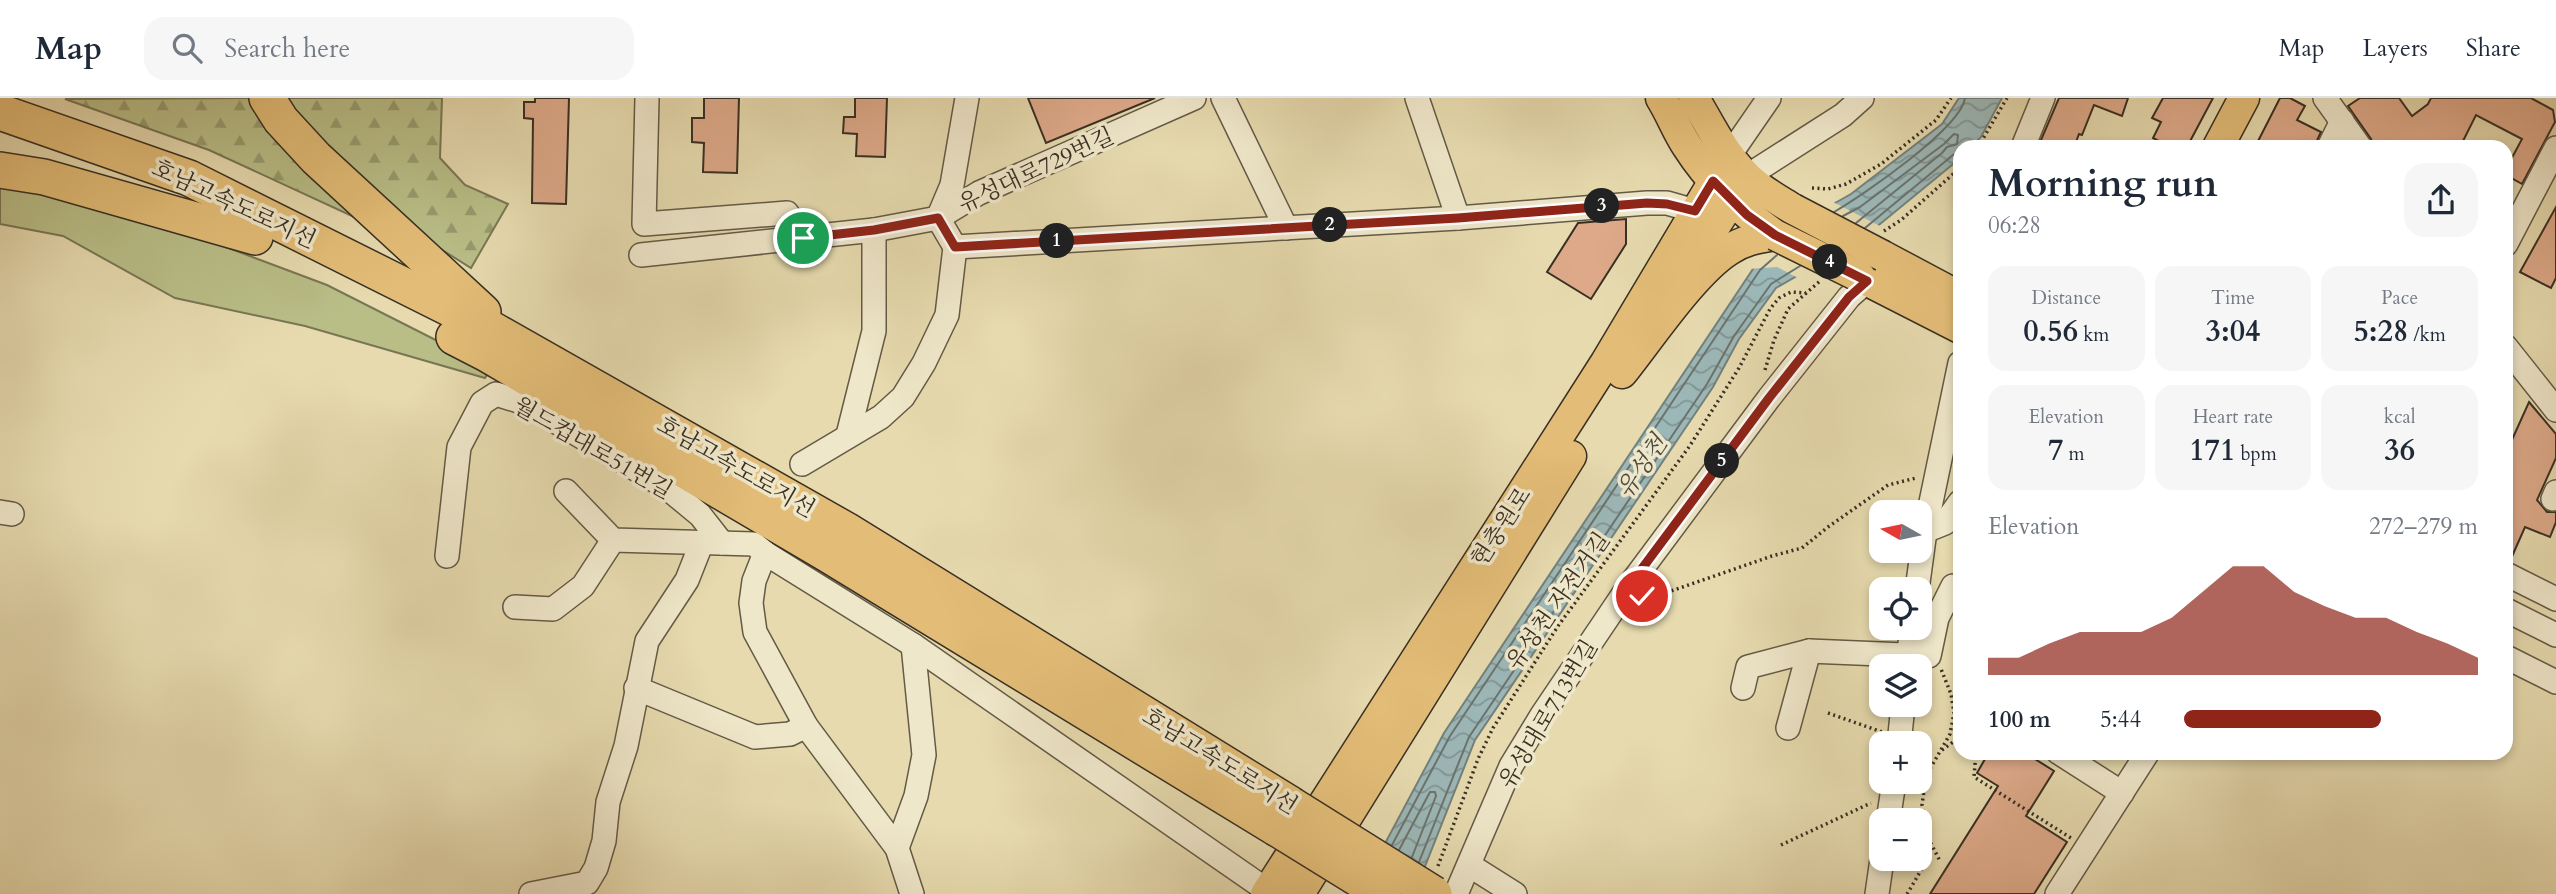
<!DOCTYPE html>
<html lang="en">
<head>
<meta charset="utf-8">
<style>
	:root { --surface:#fff; --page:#f6f6f7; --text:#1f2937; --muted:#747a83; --line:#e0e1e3; --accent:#8f2418 }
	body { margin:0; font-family:Cardo,"Noto Serif KR",serif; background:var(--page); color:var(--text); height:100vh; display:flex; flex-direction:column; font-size:26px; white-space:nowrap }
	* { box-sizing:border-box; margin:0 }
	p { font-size:23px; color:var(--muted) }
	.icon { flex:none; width:38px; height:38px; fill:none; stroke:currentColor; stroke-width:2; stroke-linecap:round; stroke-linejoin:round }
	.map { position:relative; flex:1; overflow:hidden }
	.side { position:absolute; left:1953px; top:42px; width:560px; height:620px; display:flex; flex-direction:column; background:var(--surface); border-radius:21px; box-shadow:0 4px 10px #0003 }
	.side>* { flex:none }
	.needle { width:46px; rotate:279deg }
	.fabs { position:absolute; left:1869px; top:402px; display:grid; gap:14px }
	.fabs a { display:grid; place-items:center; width:63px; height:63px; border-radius:14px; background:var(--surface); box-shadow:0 4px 10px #0003; font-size:35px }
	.pin { position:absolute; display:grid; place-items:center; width:60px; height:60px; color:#fff; margin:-30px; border:4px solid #fff; border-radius:50%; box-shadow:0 2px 7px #0007 }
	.km { position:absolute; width:35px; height:35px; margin:-18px; border-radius:50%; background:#222; color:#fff; font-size:19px; line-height:35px; text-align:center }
	.round { display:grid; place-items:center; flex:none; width:74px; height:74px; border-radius:21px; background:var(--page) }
	.headline { display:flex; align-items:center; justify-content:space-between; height:119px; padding:0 35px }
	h1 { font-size:38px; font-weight:700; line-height:52px }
	.figures { display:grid; grid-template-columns:repeat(3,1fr); gap:10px; height:119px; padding:7px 35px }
	.figures div { display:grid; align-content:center; border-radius:18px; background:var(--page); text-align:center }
	.figures b { font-size:30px; font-weight:700 }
	.figures small { font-size:19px; font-weight:400 }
	.figures p { font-size:19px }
	.chart { height:196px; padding:14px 35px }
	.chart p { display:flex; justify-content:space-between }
	.chart svg { width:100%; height:126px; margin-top:7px; fill:var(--accent); opacity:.7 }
	ul { padding:0 35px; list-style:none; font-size:23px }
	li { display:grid; grid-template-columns:112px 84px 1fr; align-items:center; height:52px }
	li i { height:18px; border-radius:9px; background:var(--accent) }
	header { display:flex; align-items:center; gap:42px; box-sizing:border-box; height:98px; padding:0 35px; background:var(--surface); border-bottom:2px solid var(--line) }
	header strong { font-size:33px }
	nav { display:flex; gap:38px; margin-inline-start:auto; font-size:24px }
	.search { width:490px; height:63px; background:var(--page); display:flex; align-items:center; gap:18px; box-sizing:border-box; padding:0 24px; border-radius:21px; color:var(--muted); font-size:26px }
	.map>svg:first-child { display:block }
</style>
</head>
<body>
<header>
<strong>Map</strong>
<div class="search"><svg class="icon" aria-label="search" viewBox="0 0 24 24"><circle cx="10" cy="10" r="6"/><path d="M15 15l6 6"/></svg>Search here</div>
<nav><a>Map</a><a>Layers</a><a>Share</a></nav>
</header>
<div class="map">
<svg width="2556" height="796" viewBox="0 0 2556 796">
	<defs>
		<pattern id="forest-firs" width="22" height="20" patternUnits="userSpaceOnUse" patternTransform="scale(1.75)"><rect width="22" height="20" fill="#b9be87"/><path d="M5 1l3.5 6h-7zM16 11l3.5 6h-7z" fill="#979b6e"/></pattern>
		<pattern id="water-waves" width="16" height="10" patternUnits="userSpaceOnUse" patternTransform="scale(1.75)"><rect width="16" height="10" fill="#9cb7b7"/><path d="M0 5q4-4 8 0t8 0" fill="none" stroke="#809594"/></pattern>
	</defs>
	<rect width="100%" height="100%" fill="#e6daae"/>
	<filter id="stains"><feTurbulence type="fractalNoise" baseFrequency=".00286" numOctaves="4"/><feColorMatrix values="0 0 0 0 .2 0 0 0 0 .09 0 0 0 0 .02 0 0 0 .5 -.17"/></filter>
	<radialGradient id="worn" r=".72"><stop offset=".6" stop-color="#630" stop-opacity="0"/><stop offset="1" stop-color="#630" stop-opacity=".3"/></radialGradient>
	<polygon fill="#b9be87" stroke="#797655" stroke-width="2" points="0,88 42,93 191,136 327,187 491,270 485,280 305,228 175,200 63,138 0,126"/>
	<g fill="url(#forest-firs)" stroke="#797655" stroke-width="2">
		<polygon points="259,0 391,136 209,52 65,1"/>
		<polygon points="274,0 442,0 440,60 465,87 508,106 471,170 412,133"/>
	</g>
	<polygon fill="url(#water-waves)" stroke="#74817c" stroke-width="2" points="1959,0 2002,0 1981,39 1971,49 1960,49 1960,60 1952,67 1863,140 1776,190 1739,241 1713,289 1475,642 1414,796 1358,796 1444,635 1755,168 1805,122 1851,96 1942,26"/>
	<polygon fill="#e6daae" points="1831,103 1882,129 1865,143 1800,181 1777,169 1749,171 1803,119"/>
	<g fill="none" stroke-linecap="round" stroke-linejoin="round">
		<g stroke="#6a736d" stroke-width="2">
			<path d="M1834 114C1862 98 1961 30 1965 0"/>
			<polyline points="1843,118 1860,109 1944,46 1954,36 1958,37 1957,46 1947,49 1942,55 1856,125"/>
			<polyline points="1865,130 1953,57 1960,55"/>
			<polyline points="1392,747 1450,638 1760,172 1777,157"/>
			<polyline points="1399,752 1430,694 1435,694 1436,698 1412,759"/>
			<polyline points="1419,764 1469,639 1707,286 1734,238 1771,186 1800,168"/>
		</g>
	</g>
	<g fill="#dda989" stroke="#392f23" stroke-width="2">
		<polygon points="535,0 569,0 566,106 532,105 533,21 524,20 524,4 535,4"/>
		<polygon points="704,0 739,0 737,75 703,74 704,45 692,44 692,20 704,20"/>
		<polygon points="855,0 887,0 885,59 856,58 857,36 843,35 844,19 855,19"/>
		<polygon points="1028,0 1155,0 1046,45"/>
		<polygon points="2059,0 2128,0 2122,18 2094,7 2082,37 2079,36 2074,49 2038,49"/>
		<polygon points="2163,0 2213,0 2187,49 2170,49 2153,40 2161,24 2152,20"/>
		<polygon points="2280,0 2290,0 2305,8 2297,22 2321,34 2314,49 2255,49"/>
		<polygon points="2360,0 2399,0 2412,18 2428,6 2431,0 2531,0 2553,12 2555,24 2522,86 2506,77 2506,71 2522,41 2476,17 2460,49 2374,49 2371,41 2348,8"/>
		<polygon points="2556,109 2556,180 2551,190 2520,174"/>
		<polygon points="1626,121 1626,146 1591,201 1547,174 1578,125"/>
		<polygon points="2529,304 2556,336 2556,360 2537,402 2547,414 2556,414 2556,424 2550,439 2525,429 2510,463 2506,462 2506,355"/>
		<polygon points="1989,654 2024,654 2054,673 2026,718 2067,744 2034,796 1930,796 1998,688 1977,675"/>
	</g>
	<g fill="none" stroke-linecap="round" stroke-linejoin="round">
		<g stroke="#645a46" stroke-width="26">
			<g id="minor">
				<polyline points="647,0 644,126 787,115 803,140"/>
				<polyline points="1223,0 1286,130"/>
				<polyline points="1417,0 1458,120"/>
				<polyline points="2325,0 2360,49"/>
				<polyline points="2023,49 2043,0"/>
				<polyline points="2329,49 2342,23"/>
				<polyline points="1729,58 1769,0"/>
				<polyline points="1746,79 1843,17 1862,0"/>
				<polyline points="2506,146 2556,50"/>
				<polyline points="955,149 1458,120 1647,105 1667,105 1695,113"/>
				<polyline points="641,157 874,132 938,120 979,95 1194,0"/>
				<polyline points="2506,249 2556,312"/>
				<polyline points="848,337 874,233 874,132"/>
				<polyline points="802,366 881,319 903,299 924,265 947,217 955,149 938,120 952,87 967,0"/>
				<polyline points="566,393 613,442 754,446 765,455 913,547 1268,793"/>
				<polyline points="2553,401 2556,394"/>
				<polyline points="0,414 12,416"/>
				<polyline points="1925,433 1945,425 1960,404"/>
				<polyline points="765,455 754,483 751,505 755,534 806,628 897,750 912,796"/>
				<polyline points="447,458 459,349 482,305 496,296 525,305 666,389 700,417 722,445"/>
				<polyline points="2506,476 2556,501"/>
				<polyline points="1917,492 1925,433 1960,265"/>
				<polyline points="515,509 553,511 583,488 613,442"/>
				<polyline points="2506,512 2556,537"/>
				<polyline points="2506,559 2556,584"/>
				<polyline points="1907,569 1912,530"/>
				<polyline points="636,590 755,639 790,636 806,628"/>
				<polyline points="1743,590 1748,569 1809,553 1929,558 1937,520 1953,488"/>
				<polyline points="1788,630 1809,553"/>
				<polyline points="1899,646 1903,607"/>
				<polyline points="2058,654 2122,695"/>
				<polyline points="1888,723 1894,684"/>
				<polyline points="897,750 916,698 924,657 913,547"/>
				<polyline points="1469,767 1515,796"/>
				<polyline points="531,796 587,785 596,770 604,743 608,704 626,648 647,543 687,482 702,444"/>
				<polyline points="1456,796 1511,668 1542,617 1629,488 1769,300 1849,199 1867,183"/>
				<polyline points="1877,796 1882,761"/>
				<polyline points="2057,796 2148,654"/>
			</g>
		</g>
		<g stroke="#392f23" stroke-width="33">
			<g id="major">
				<path d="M1661 0C1671 16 1677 33 1687 48 1710 84 1741 113 1775 137"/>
				<path d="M1694 0C1710 27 1724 57 1747 79 1760 92 1777 101 1793 111"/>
				<polyline points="2218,49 2244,0"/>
				<polyline points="1883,158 1960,199"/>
				<polyline points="1860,179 1960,230"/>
				<polyline points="1653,226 1746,79"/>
				<path d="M1622 275C1650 240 1694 174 1729 152 1744 142 1758 140 1775 137"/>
				<polyline points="1266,796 1606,264 1729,58"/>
				<polyline points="1299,796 1571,358"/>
			</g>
		</g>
		<g stroke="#392f23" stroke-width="38">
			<g id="highway">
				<polyline points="267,0 281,22 316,60 483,214"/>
				<polyline points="0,14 189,80 495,233 846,432 1290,706"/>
				<polyline points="0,72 44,79 255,139"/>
				<polyline points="454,239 487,256 827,456 1276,730"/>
			</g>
		</g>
		<g stroke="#392f23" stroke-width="3.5" stroke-dasharray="2 3.5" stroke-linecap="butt">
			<polyline points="1978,49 2007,0"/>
			<polyline points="1812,90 1828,91 1846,86 1881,66 1936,22 1951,0"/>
			<polyline points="1884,133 1901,122 1960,70"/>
			<polyline points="1765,272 1774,242 1788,211 1820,183"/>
			<polyline points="1645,498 1651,499 1674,492 1772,458 1802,450 1828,429 1888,387 1916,380"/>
			<polyline points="1828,615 1882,634"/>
			<polyline points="1942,652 1960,639"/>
			<polyline points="1976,654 1974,679 2071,740"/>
			<polyline points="1928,740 1940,763"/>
			<polyline points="1781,747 1871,705"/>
			<polyline points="1438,768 1478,661 1493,630 1558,528 1689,349 1739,270 1770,211 1779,200 1791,194 1806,195"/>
			<polyline points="1907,796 1923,769 1928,738 1922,707 1926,678 1950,636 1954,615 1951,596 1941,571"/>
		</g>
		<use href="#minor" stroke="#efe7ca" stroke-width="23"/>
		<use href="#major" stroke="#e3bd77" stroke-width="30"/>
		<use href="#highway" stroke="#e3bd77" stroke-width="35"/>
		<g stroke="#392f23" stroke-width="33" stroke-linecap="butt">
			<g id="major-bridge">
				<polyline points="1793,111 1883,158"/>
				<polyline points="1775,137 1860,179"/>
			</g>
		</g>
		<g stroke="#392f23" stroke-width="38" stroke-linecap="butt">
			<g id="highway-bridge">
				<polyline points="1290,706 1434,796"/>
				<polyline points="1276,730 1383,796"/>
			</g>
		</g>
		<use href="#major-bridge" stroke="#e3bd77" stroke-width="30"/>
		<use href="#highway-bridge" stroke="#e3bd77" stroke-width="35"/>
	</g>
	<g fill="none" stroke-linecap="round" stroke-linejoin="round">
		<g stroke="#fff" stroke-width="14">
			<polyline id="route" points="803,140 874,132 938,120 955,149 1458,120 1647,105 1667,106 1695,113 1713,83 1747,117 1775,137 1867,183 1849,199 1769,300 1629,488 1642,498"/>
		</g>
		<use href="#route" stroke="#8f2418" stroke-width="9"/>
	</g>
	<g text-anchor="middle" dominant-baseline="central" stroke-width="7" stroke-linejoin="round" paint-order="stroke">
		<g font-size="23" fill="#392f23" stroke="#efe7ca">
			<text transform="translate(1036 72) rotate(-25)">유성대로729번길</text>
			<text transform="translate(234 106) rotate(25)">호남고속도로지선</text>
			<text transform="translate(593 350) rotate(30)">월드컵대로51번길</text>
			<text transform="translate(736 369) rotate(30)">호남고속도로지선</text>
			<text transform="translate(1501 429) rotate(-57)">현충원로</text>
			<text transform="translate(1558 503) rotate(-55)">유성천 자전거길</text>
			<text transform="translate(1548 616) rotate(-59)">유성대로713번길</text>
			<text transform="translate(1220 663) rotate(32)">호남고속도로지선</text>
		</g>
		<g font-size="24" font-style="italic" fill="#4d4a41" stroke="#efe7ca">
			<text transform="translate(1642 369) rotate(-56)">유성천</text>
		</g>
	</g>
	<rect width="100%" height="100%" filter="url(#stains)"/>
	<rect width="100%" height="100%" fill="url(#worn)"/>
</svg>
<div class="fabs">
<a><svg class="needle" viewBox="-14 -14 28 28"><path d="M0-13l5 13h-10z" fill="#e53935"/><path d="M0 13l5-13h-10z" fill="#747a83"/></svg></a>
<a><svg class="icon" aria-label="locate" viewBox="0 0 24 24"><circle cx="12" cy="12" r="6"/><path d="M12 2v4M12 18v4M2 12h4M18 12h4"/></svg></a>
<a><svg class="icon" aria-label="layers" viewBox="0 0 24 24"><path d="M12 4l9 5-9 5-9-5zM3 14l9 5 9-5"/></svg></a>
<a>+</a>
<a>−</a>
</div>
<div class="pin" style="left:803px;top:140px;background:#1e9e55"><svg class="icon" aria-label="arrive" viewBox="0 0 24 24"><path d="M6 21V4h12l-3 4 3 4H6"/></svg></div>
<div class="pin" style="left:1642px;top:498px;background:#d93025"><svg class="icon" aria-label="check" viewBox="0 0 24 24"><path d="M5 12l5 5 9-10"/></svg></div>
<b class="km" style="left:1057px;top:143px">1</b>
<b class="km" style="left:1330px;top:127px">2</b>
<b class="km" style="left:1602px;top:108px">3</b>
<b class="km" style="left:1830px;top:164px">4</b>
<b class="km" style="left:1722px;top:363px">5</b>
<section class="side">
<div class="headline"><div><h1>Morning run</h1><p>06:28</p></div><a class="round"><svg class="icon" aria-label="share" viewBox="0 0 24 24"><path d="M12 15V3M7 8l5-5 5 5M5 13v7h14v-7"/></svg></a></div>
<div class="figures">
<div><p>Distance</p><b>0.56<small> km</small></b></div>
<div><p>Time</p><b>3:04</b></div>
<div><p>Pace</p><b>5:28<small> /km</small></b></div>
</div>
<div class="figures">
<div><p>Elevation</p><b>7<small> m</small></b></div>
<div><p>Heart rate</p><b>171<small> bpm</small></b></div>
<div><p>kcal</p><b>36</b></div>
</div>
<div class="chart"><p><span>Elevation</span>272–279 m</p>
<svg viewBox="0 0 160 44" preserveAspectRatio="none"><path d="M0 44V38L10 38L20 33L30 29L40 29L50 29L60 24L70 15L80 6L90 6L100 15L110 20L120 24L130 24L140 29L150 33L160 38V44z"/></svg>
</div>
<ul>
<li><b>100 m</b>5:44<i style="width:67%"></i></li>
</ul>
</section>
</div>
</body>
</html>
